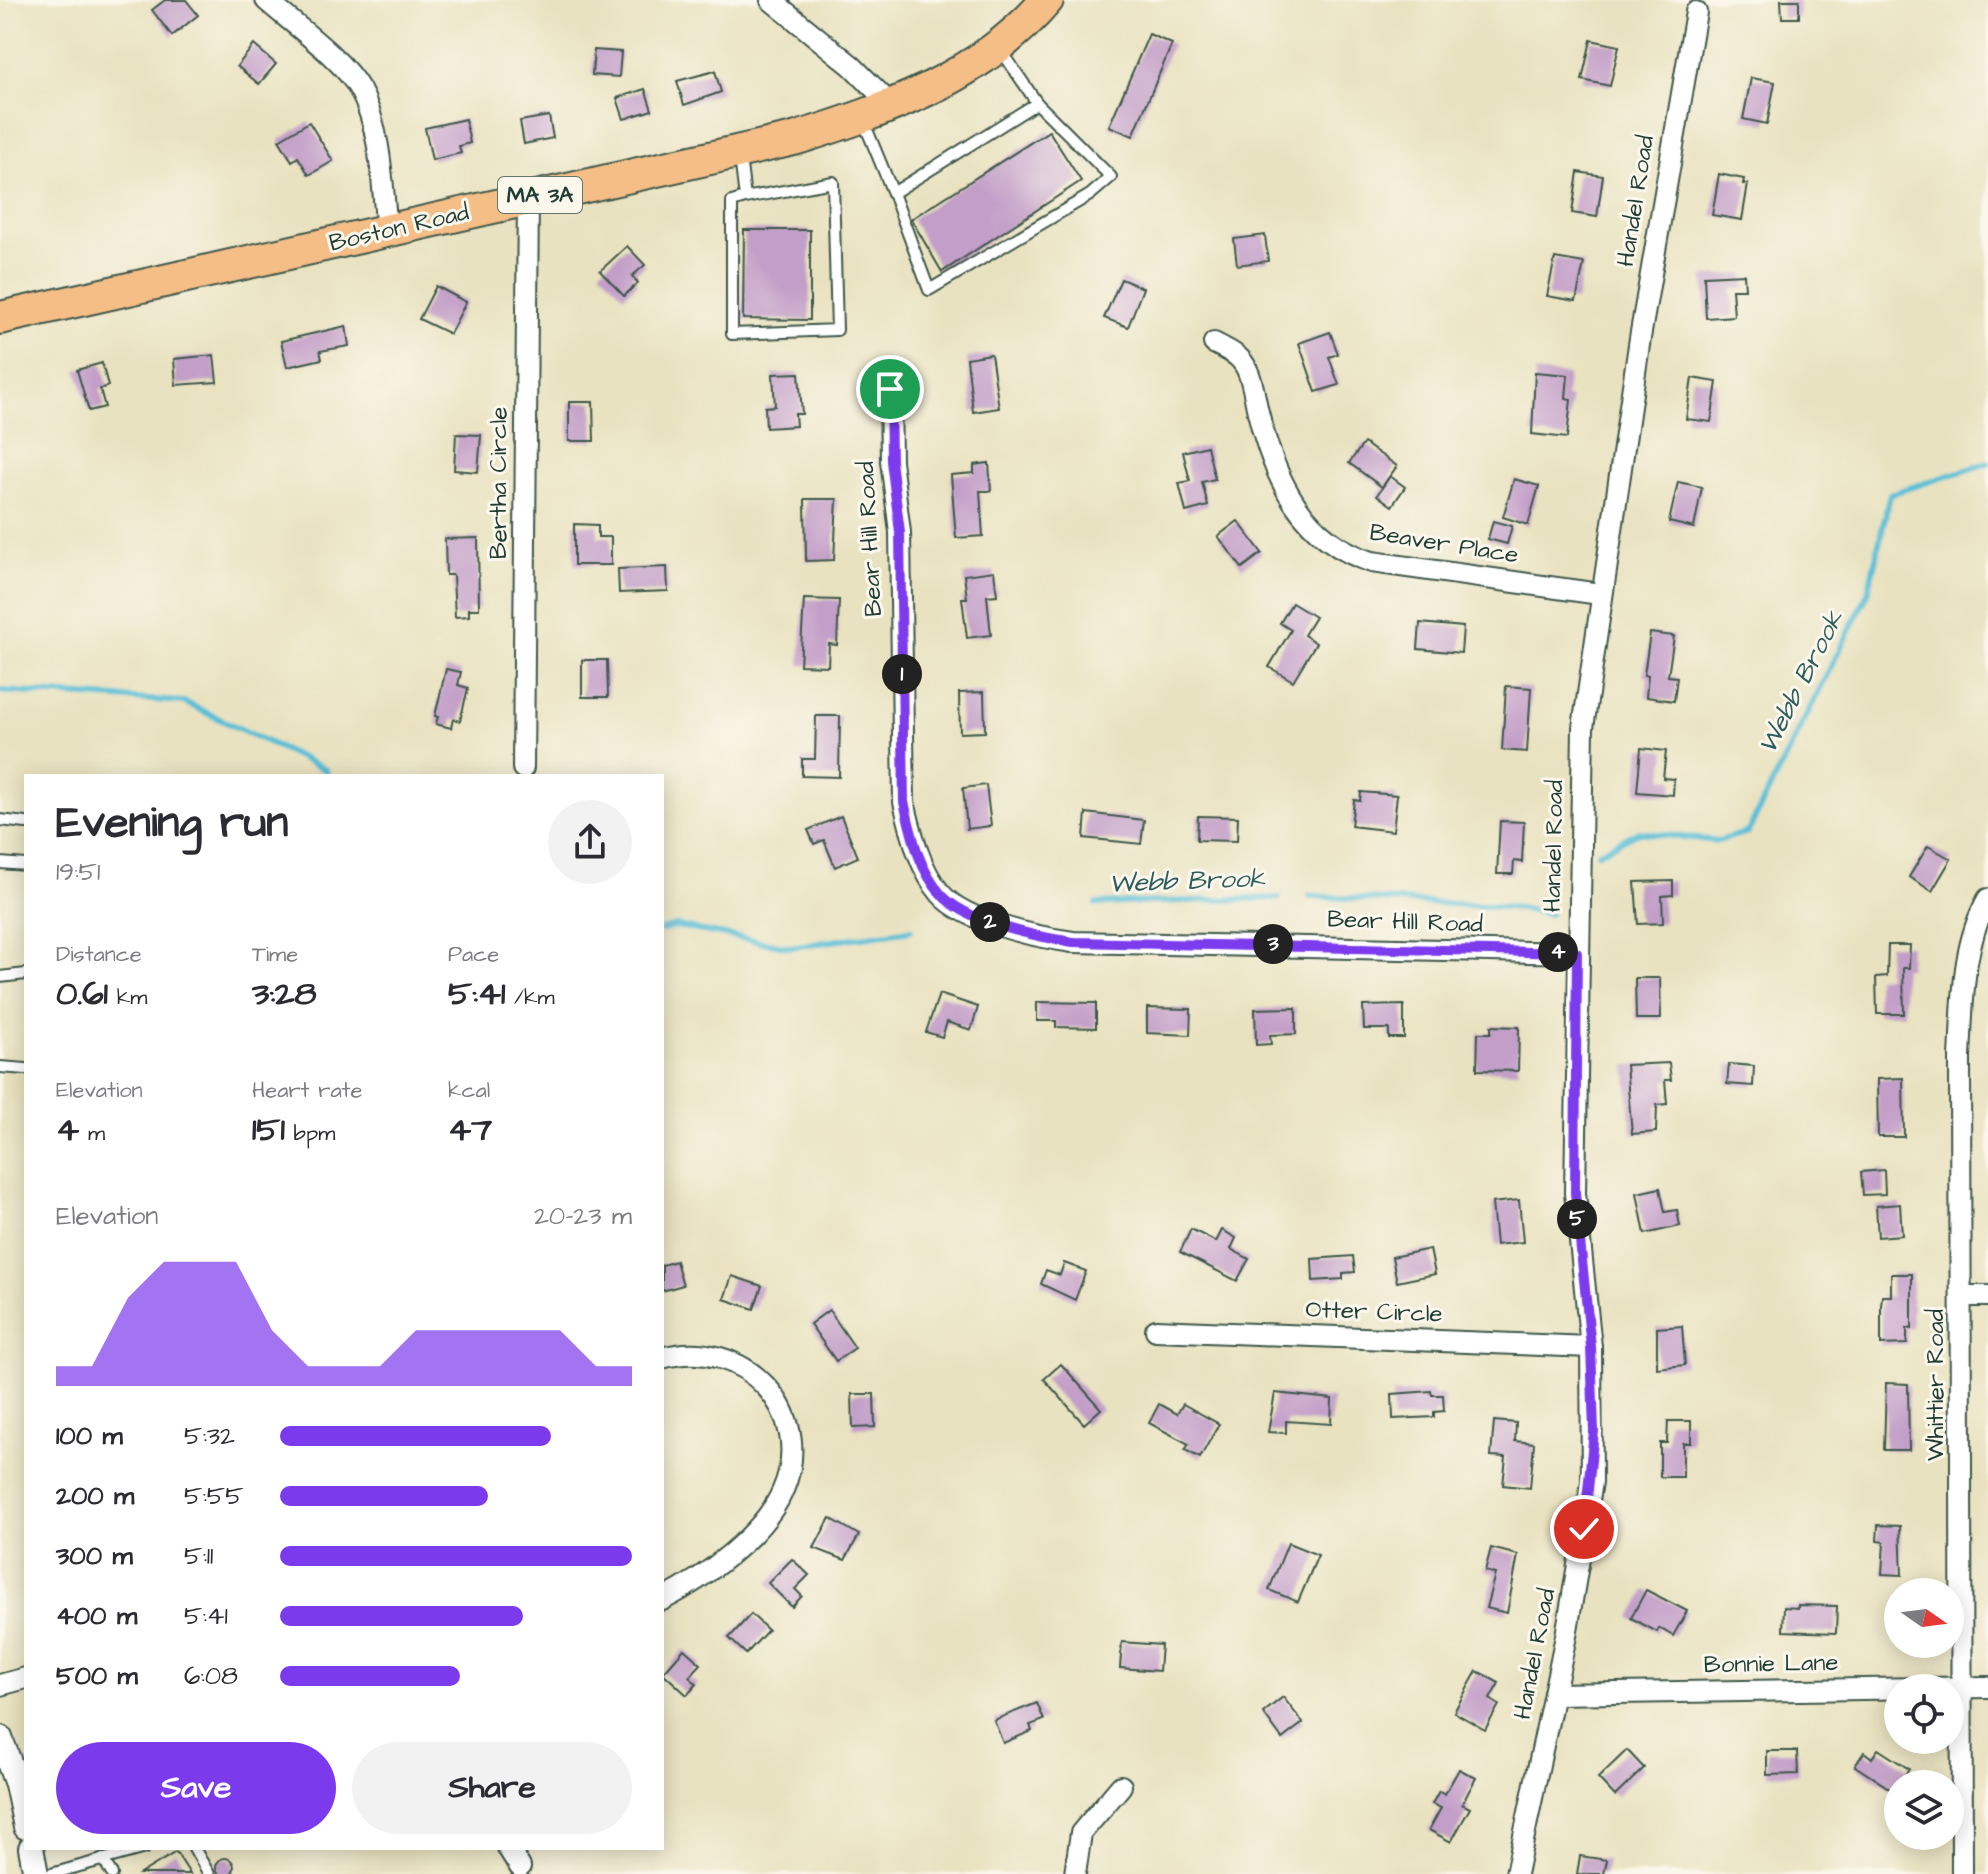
<!DOCTYPE html>
<html lang="en">
<head>
<meta charset="utf-8">
<style>
	:root { --surface:#fff; --page:#f2f2f3; --text:#2b2b33; --muted:#7c7c81; --accent:#7c3aed }
	body { margin:0; font-family:"Architects Daughter",sans-serif; background:var(--page); color:var(--text); height:100vh; display:flex; flex-direction:column; font-size:30px; white-space:nowrap }
	* { box-sizing:border-box; margin:0 }
	p { font-size:26px; color:var(--muted) }
	.icon { flex:none; width:44px; height:44px; fill:none; stroke:currentColor; stroke-width:2; stroke-linecap:round; stroke-linejoin:round }
	.map { position:relative; flex:1; overflow:hidden }
	.side { position:absolute; left:24px; top:774px; width:640px; height:1076px; display:flex; flex-direction:column; background:var(--surface); border-radius:0px; box-shadow:0 4px 20px #0003 }
	.side>* { flex:none }
	.needle { width:52px; rotate:104deg }
	.tools { position:absolute; left:1884px; top:1578px; display:grid; gap:16px }
	.tools a { display:grid; place-items:center; width:80px; height:80px; border-radius:50%; background:var(--surface); box-shadow:0 4px 20px #0003; font-size:40px }
	.pin { position:absolute; display:grid; place-items:center; width:68px; height:68px; color:#fff; margin:-34px; border:4px solid #fff; border-radius:50%; box-shadow:0 2px 8px #0007 }
	.km { position:absolute; width:40px; height:40px; margin:-20px; border-radius:50%; background:#222; color:#fff; font-size:22px; line-height:40px; text-align:center }
	.round { display:grid; place-items:center; flex:none; width:84px; height:84px; border-radius:42px; background:var(--page) }
	.head { display:flex; align-items:center; justify-content:space-between; height:136px; padding:0 32px }
	h1 { font-size:44px; font-weight:800; line-height:60px }
	.figures { display:grid; grid-template-columns:repeat(3,1fr); gap:12px; height:136px; padding:8px 32px }
	.figures div { display:grid; align-content:center }
	.figures b { font-size:34px; font-weight:800 }
	.figures small { font-size:22px; font-weight:400 }
	.figures p { font-size:22px }
	.chart { height:224px; padding:16px 32px }
	.chart p { display:flex; justify-content:space-between }
	.chart svg { width:100%; height:144px; margin-top:8px; fill:var(--accent); opacity:.7 }
	.action { display:flex; gap:16px; margin-top:auto; padding:16px 32px }
	.action a { flex:1; height:92px; border-radius:48px; background:var(--accent); color:#fff; font-size:32px; font-weight:800; line-height:92px; text-align:center }
	.action a+a { background:var(--page); color:var(--text) }
	ul { padding:0 32px; list-style:none; font-size:26px }
	li { display:grid; grid-template-columns:128px 96px 1fr; align-items:center; height:60px }
	li i { height:20px; border-radius:10px; background:var(--accent) }
	.map>svg:first-child { display:block }
</style>
</head>
<body>
<div class="map">
<svg width="1988" height="1874" viewBox="0 0 1988 1874">
	<rect width="100%" height="100%" fill="#fbf7ec"/>
	<filter id="ink" filterUnits="userSpaceOnUse"><feTurbulence type="fractalNoise" baseFrequency=".0125" numOctaves="2"/><feDisplacementMap in="SourceGraphic" scale="16" xChannelSelector="R" yChannelSelector="G"/><feConvolveMatrix kernelMatrix="1 2 1 2 8 2 1 2 1" color-interpolation-filters="sRGB"/></filter>
	<filter id="wash" filterUnits="userSpaceOnUse"><feTurbulence type="fractalNoise" baseFrequency=".006" numOctaves="4" result="noise"/><feDisplacementMap in="SourceGraphic" scale="32" xChannelSelector="R" yChannelSelector="G"/><feGaussianBlur stdDeviation="1.8" result="paint"/><feColorMatrix in="noise" values="0 0 0 0 0 0 0 0 0 0 0 0 0 0 0 0 0 1.4 0 .05"/><feComposite in="paint" operator="in"/></filter>
	<g filter="url(#wash)">
		<rect width="100%" height="100%" fill="#e9e2c0"/>
		<g fill="none" stroke-linecap="round" stroke-linejoin="round">
			<g stroke="#58bed6" stroke-width="6">
				<polyline points="0,691 184,702 326,770 327,776"/>
				<polyline points="1598,853 1638,832 1718,841 1748,832 1868,593 1890,494 1988,463"/>
				<polyline points="1310,896 1520,908 1550,914"/>
				<polyline points="1096,904 1279,898"/>
				<polyline points="662,930 676,926 790,947 911,930"/>
			</g>
		</g>
		<g id="blocks">
			<g fill="#c29ec8">
				<polygon points="165,0 186,0 198,15 172,36 152,10"/>
				<polygon points="1781,0 1799,0 1799,18 1782,18"/>
				<polygon points="1149,34 1172,44 1133,136 1109,126"/>
				<polygon points="1591,40 1619,46 1610,86 1582,80"/>
				<polygon points="254,45 276,64 259,84 237,66"/>
				<polygon points="594,50 621,52 619,77 592,75"/>
				<polygon points="715,71 721,92 684,105 677,81"/>
				<polygon points="1751,78 1775,82 1767,124 1743,119"/>
				<polygon points="645,89 652,110 624,119 617,98"/>
				<polygon points="549,116 553,138 524,144 520,121"/>
				<polygon points="465,119 470,143 459,146 461,153 432,160 425,128"/>
				<polygon points="309,122 333,161 309,175 298,157 292,161 279,140"/>
				<polygon points="1049,131 1081,181 942,272 911,219"/>
				<polygon points="1578,172 1603,176 1597,217 1572,213"/>
				<polygon points="1719,174 1744,179 1743,184 1748,184 1742,220 1712,215"/>
				<polygon points="744,230 810,230 810,320 743,319"/>
				<polygon points="1265,235 1268,261 1237,265 1234,239"/>
				<polygon points="627,246 645,265 632,276 638,283 624,296 600,271"/>
				<polygon points="1555,258 1584,263 1576,301 1547,296"/>
				<polygon points="1744,274 1745,289 1732,289 1734,316 1706,318 1704,276"/>
				<polygon points="1121,279 1143,288 1128,327 1104,318"/>
				<polygon points="436,286 466,302 450,334 419,319"/>
				<polygon points="346,326 349,346 320,351 322,359 287,367 281,341"/>
				<polygon points="1330,332 1338,354 1329,357 1339,385 1316,392 1299,343"/>
				<polygon points="991,354 999,408 973,412 967,358"/>
				<polygon points="214,355 217,382 176,385 174,359"/>
				<polygon points="102,363 108,386 100,389 105,407 89,411 77,370"/>
				<polygon points="1535,372 1568,375 1566,398 1571,399 1567,438 1532,434"/>
				<polygon points="799,373 802,414 795,414 796,426 766,428 765,407 775,406 773,374"/>
				<polygon points="1692,378 1717,382 1711,422 1686,419"/>
				<polygon points="569,402 593,402 594,441 569,441"/>
				<polygon points="456,434 481,435 478,472 454,470"/>
				<polygon points="1364,443 1397,466 1382,487 1349,463"/>
				<polygon points="1207,446 1215,479 1202,482 1208,506 1186,512 1179,483 1190,481 1183,452"/>
				<polygon points="989,463 991,491 980,491 983,536 956,538 951,475 974,473 974,465"/>
				<polygon points="1390,476 1405,487 1392,506 1377,495"/>
				<polygon points="1514,479 1539,486 1528,525 1503,517"/>
				<polygon points="1678,482 1702,487 1694,528 1669,522"/>
				<polygon points="805,499 837,499 834,560 806,561"/>
				<polygon points="1238,521 1262,553 1242,568 1218,536"/>
				<polygon points="1493,521 1512,526 1507,544 1488,539"/>
				<polygon points="574,524 598,525 598,537 611,537 611,565 574,565"/>
				<polygon points="478,538 479,609 469,609 469,616 455,617 453,575 446,575 445,539"/>
				<polygon points="667,567 668,591 619,593 618,569"/>
				<polygon points="994,571 997,595 987,596 991,635 967,638 962,598 967,598 964,575"/>
				<polygon points="804,599 839,600 837,645 829,644 828,666 800,665"/>
				<polygon points="1292,603 1315,617 1304,635 1316,643 1293,681 1269,667 1291,630 1280,623"/>
				<polygon points="1420,623 1463,627 1461,653 1418,649"/>
				<polygon points="1650,633 1674,636 1668,676 1677,677 1674,701 1646,697 1648,676 1644,675"/>
				<polygon points="582,660 607,660 608,697 582,697"/>
				<polygon points="446,669 461,672 458,685 468,688 460,721 453,719 451,728 436,724 438,717 435,716"/>
				<polygon points="1506,686 1531,688 1527,752 1502,750"/>
				<polygon points="984,692 985,732 960,733 959,693"/>
				<polygon points="816,716 840,716 839,777 802,776 802,759 815,759"/>
				<polygon points="1641,748 1666,751 1663,778 1674,779 1673,795 1637,792"/>
				<polygon points="986,785 991,826 967,829 963,788"/>
				<polygon points="1361,792 1397,795 1393,831 1351,826 1354,800 1360,801"/>
				<polygon points="1086,813 1144,820 1141,844 1084,838"/>
				<polygon points="841,816 858,857 835,867 824,840 814,844 808,830"/>
				<polygon points="1198,816 1238,817 1237,841 1197,840"/>
				<polygon points="1500,821 1524,822 1522,862 1514,861 1513,874 1497,874"/>
				<polygon points="1928,846 1951,859 1932,891 1909,877"/>
				<polygon points="1673,881 1673,895 1662,896 1663,923 1638,924 1635,882"/>
				<polygon points="1888,945 1910,945 1909,968 1903,968 1904,1014 1877,1014 1876,977 1887,976"/>
				<polygon points="1635,978 1660,978 1661,1019 1636,1019"/>
				<polygon points="939,994 978,1007 971,1030 947,1022 942,1037 926,1032"/>
				<polygon points="1037,1002 1096,1003 1096,1028 1056,1027 1056,1021 1037,1021"/>
				<polygon points="1404,1005 1404,1038 1389,1038 1389,1029 1364,1029 1363,1006"/>
				<polygon points="1147,1008 1191,1009 1190,1035 1147,1033"/>
				<polygon points="1296,1008 1296,1034 1270,1035 1271,1044 1256,1045 1255,1009"/>
				<polygon points="1491,1026 1519,1027 1518,1071 1477,1070 1478,1033 1491,1033"/>
				<polygon points="1669,1063 1671,1080 1665,1080 1667,1104 1657,1105 1656,1132 1632,1134 1626,1065"/>
				<polygon points="1729,1064 1754,1066 1753,1086 1727,1084"/>
				<polygon points="1903,1078 1904,1137 1878,1137 1877,1079"/>
				<polygon points="1884,1170 1885,1194 1863,1195 1861,1172"/>
				<polygon points="1660,1188 1665,1212 1677,1210 1680,1226 1645,1234 1637,1193"/>
				<polygon points="1519,1200 1523,1242 1496,1245 1492,1203"/>
				<polygon points="1900,1204 1902,1235 1878,1237 1876,1206"/>
				<polygon points="1191,1229 1216,1242 1222,1230 1236,1238 1231,1249 1249,1259 1237,1281 1180,1252"/>
				<polygon points="1430,1249 1435,1274 1397,1282 1392,1257"/>
				<polygon points="1353,1256 1355,1272 1343,1273 1343,1279 1313,1281 1312,1259"/>
				<polygon points="676,1261 683,1285 662,1291 662,1265"/>
				<polygon points="1064,1263 1086,1271 1075,1300 1041,1284 1046,1270 1060,1275"/>
				<polygon points="1891,1274 1912,1274 1912,1329 1907,1328 1907,1344 1881,1345 1881,1306 1882,1296 1891,1296"/>
				<polygon points="732,1276 762,1286 754,1309 724,1299"/>
				<polygon points="829,1310 855,1348 836,1361 810,1324"/>
				<polygon points="1682,1326 1685,1365 1657,1368 1657,1328"/>
				<polygon points="1061,1364 1101,1409 1084,1424 1044,1379"/>
				<polygon points="1886,1383 1908,1384 1909,1450 1884,1450"/>
				<polygon points="1431,1391 1432,1395 1443,1395 1444,1411 1434,1412 1434,1417 1393,1419 1392,1394"/>
				<polygon points="1275,1393 1332,1399 1331,1424 1286,1421 1286,1433 1268,1432"/>
				<polygon points="852,1394 874,1394 875,1427 853,1428"/>
				<polygon points="1159,1404 1177,1414 1183,1404 1219,1424 1200,1458 1185,1450 1189,1444 1149,1423"/>
				<polygon points="1494,1421 1516,1423 1515,1441 1534,1443 1530,1488 1503,1485 1506,1457 1491,1456"/>
				<polygon points="1668,1421 1691,1421 1691,1443 1683,1443 1683,1477 1660,1477 1660,1443 1667,1443"/>
				<polygon points="830,1518 859,1535 845,1560 814,1548"/>
				<polygon points="1878,1525 1900,1526 1902,1575 1882,1574 1884,1542 1877,1541"/>
				<polygon points="1288,1543 1318,1555 1298,1602 1269,1590"/>
				<polygon points="1491,1548 1518,1555 1507,1613 1486,1608 1495,1574 1485,1571"/>
				<polygon points="792,1559 809,1575 795,1589 802,1596 792,1607 768,1583"/>
				<polygon points="1646,1590 1687,1611 1673,1636 1659,1628 1657,1632 1631,1618"/>
				<polygon points="1798,1605 1837,1606 1836,1633 1783,1631 1784,1607 1798,1608"/>
				<polygon points="751,1614 768,1630 746,1654 729,1638"/>
				<polygon points="1122,1642 1161,1645 1159,1671 1120,1668"/>
				<polygon points="684,1649 701,1664 689,1677 697,1684 687,1695 663,1673"/>
				<polygon points="1477,1671 1499,1683 1490,1699 1499,1705 1485,1730 1454,1712"/>
				<polygon points="1283,1697 1303,1723 1282,1739 1263,1713"/>
				<polygon points="1037,1703 1044,1720 1030,1725 1032,1731 1003,1743 994,1720"/>
				<polygon points="1878,1749 1909,1769 1895,1792 1855,1766 1864,1752 1872,1758"/>
				<polygon points="1627,1750 1644,1768 1615,1796 1598,1778"/>
				<polygon points="1767,1751 1797,1751 1798,1774 1767,1775"/>
				<polygon points="1459,1769 1476,1778 1462,1804 1470,1808 1451,1842 1429,1830 1441,1808 1432,1804 1439,1791 1445,1794"/>
				<polygon points="176,1852 190,1874 140,1874"/>
				<polygon points="1580,1856 1607,1860 1604,1874 1577,1874"/>
				<circle cx="225" cy="1867" r="9"/>
			</g>
		</g>
	</g>
	<g filter="url(#ink)">
		<use href="#blocks" fill-opacity="0" stroke="#3d5649" stroke-width="2"/>
		<g fill="none" stroke-linecap="round" stroke-linejoin="round">
			<g stroke="#3d5649" stroke-width="14">
				<g id="service">
					<polyline points="863,120 893,193 1037,103 1001,50"/>
					<polyline points="740,157 745,198 833,182 837,330 732,334 732,202 745,198"/>
					<polyline points="893,193 929,290 1090,195 1111,177 1037,103"/>
					<polyline points="0,820 26,823"/>
					<polyline points="0,863 26,865"/>
					<polyline points="0,977 26,974"/>
					<polyline points="0,1067 26,1069"/>
					<polyline points="194,1848 209,1874"/>
					<polyline points="103,1859 112,1874"/>
					<polyline points="51,1874 145,1848"/>
				</g>
			</g>
			<g stroke="#3d5649" stroke-width="24">
				<g id="minor">
					<path d="M266 0C294 25 342 58 360 90 382 131 382 186 387 231"/>
					<polyline points="771,0 852,66 892,106"/>
					<path d="M1214 343C1221 347 1234 352 1240 359 1252 371 1254 396 1258 412 1274 478 1302 540 1372 562L1600 594"/>
					<path d="M890 389 891 461 900 532 904 802C912 835 919 868 941 894 965 922 1037 937 1073 942L1577 953"/>
					<polyline points="523,768 528,198"/>
					<polyline points="1962,1296 1988,1296"/>
					<polyline points="1156,1330 1591,1347"/>
					<path d="M662 1358C742 1335 817 1411 783 1490 765 1534 703 1579 662 1600"/>
					<polyline points="0,1685 26,1678"/>
					<polyline points="1554,1694 1988,1687"/>
					<polyline points="508,1848 520,1867"/>
					<polyline points="1075,1874 1081,1833 1121,1786"/>
					<polyline points="1516,1874 1566,1636 1592,1482 1591,1347 1575,1193 1583,728 1640,338 1696,12"/>
					<path d="M1962 1874 1960 1057C1963 1004 1961 947 1988 899"/>
				</g>
			</g>
			<g stroke="#3d5649" stroke-width="28">
				<g id="tertiary">
					<polyline points="0,1738 17,1784 26,1827"/>
					<polyline points="31,1848 36,1874"/>
				</g>
			</g>
			<g stroke="#3d5649" stroke-width="36">
				<path id="primary" d="M0 318 794 139C887 110 982 77 1047 0"/>
			</g>
			<use href="#service" stroke="#fff" stroke-width="10"/>
			<use href="#minor" stroke="#fff" stroke-width="20"/>
			<use href="#tertiary" stroke="#fff" stroke-width="24"/>
			<use href="#primary" stroke="#f6be87" stroke-width="32"/>
		</g>
	</g>
	<g fill="none" stroke-linecap="round" stroke-linejoin="round" filter="url(#ink)">
		<g stroke="#fff" stroke-width="16">
			<path id="route" d="M890 389 891 461 900 532 904 802C912 835 918 868 941 894 965 922 1037 937 1073 942L1577 953 1575 1193 1591 1347 1594 1431 1584 1529"/>
		</g>
		<use href="#route" stroke="#7c3aed" stroke-width="10"/>
	</g>
	<g text-anchor="middle" dominant-baseline="central" stroke-width="6" stroke-linejoin="round" paint-order="stroke">
		<rect fill="#fbf7ec" stroke="#61756b" stroke-width="2" x="498" y="177" width="84" height="36" rx="6"/>
		<g font-size="22" font-weight="bold" fill="#1f3d34">
			<text x="540" y="195">MA 3A</text>
		</g>
		<g font-size="24" fill="#1f3d34" stroke="#fbf7ec">
			<text transform="translate(1636 201) rotate(-81)">Handel Road</text>
			<text transform="translate(399 228) rotate(-13)">Boston Road</text>
			<text transform="translate(499 483) rotate(-90)">Bertha Circle</text>
			<text transform="translate(870 539) rotate(-93)">Bear Hill Road</text>
			<text transform="translate(1444 544) rotate(9)">Beaver Place</text>
			<text transform="translate(1554 846) rotate(-89)">Handel Road</text>
			<text transform="translate(1405 922) rotate(2)">Bear Hill Road</text>
			<text transform="translate(1374 1312) rotate(2)">Otter Circle</text>
			<text transform="translate(1936 1385) rotate(-90)">Whittier Road</text>
			<text transform="translate(1535 1654) rotate(-79)">Handel Road</text>
			<text transform="translate(1771 1664) rotate(-1)">Bonnie Lane</text>
		</g>
		<g font-size="26" font-style="italic" fill="#2d5d5c" stroke="#fbf7ec">
			<text transform="translate(1801 682) rotate(-63)">Webb Brook</text>
			<text transform="translate(1187 881) rotate(-2)">Webb Brook</text>
		</g>
	</g>
</svg>
<div class="tools">
<a><svg class="needle" viewBox="-14 -14 28 28"><path d="M0-13l5 13h-10z" fill="#e53935"/><path d="M0 13l5-13h-10z" fill="#7c7c81"/></svg></a>
<a><svg class="icon" aria-label="locate" viewBox="0 0 24 24"><circle cx="12" cy="12" r="6"/><path d="M12 2v4M12 18v4M2 12h4M18 12h4"/></svg></a>
<a><svg class="icon" aria-label="layers" viewBox="0 0 24 24"><path d="M12 4l9 5-9 5-9-5zM3 14l9 5 9-5"/></svg></a>
</div>
<div class="pin" style="left:890px;top:389px;background:#1e9e55"><svg class="icon" aria-label="arrive" viewBox="0 0 24 24"><path d="M6 21V4h12l-3 4 3 4H6"/></svg></div>
<div class="pin" style="left:1584px;top:1529px;background:#d93025"><svg class="icon" aria-label="check" viewBox="0 0 24 24"><path d="M5 12l5 5 9-10"/></svg></div>
<b class="km" style="left:902px;top:674px">1</b>
<b class="km" style="left:990px;top:922px">2</b>
<b class="km" style="left:1273px;top:944px">3</b>
<b class="km" style="left:1558px;top:952px">4</b>
<b class="km" style="left:1577px;top:1219px">5</b>
<section class="side">
<div class="head"><div><h1>Evening run</h1><p>19:51</p></div><a class="round"><svg class="icon" aria-label="share" viewBox="0 0 24 24"><path d="M12 15V3M7 8l5-5 5 5M5 13v7h14v-7"/></svg></a></div>
<div class="figures">
<div><p>Distance</p><b>0.61<small> km</small></b></div>
<div><p>Time</p><b>3:28</b></div>
<div><p>Pace</p><b>5:41<small> /km</small></b></div>
</div>
<div class="figures">
<div><p>Elevation</p><b>4<small> m</small></b></div>
<div><p>Heart rate</p><b>151<small> bpm</small></b></div>
<div><p>kcal</p><b>47</b></div>
</div>
<div class="chart"><p><span>Elevation</span>20–23 m</p>
<svg viewBox="0 0 160 44" preserveAspectRatio="none"><path d="M0 44V38L10 38L20 17L30 6L40 6L50 6L60 27L70 38L80 38L90 38L100 27L110 27L120 27L130 27L140 27L150 38L160 38V44z"/></svg>
</div>
<ul>
<li><b>100 m</b>5:32<i style="width:77%"></i></li>
<li><b>200 m</b>5:55<i style="width:59%"></i></li>
<li><b>300 m</b>5:11<i style="width:100%"></i></li>
<li><b>400 m</b>5:41<i style="width:69%"></i></li>
<li><b>500 m</b>6:08<i style="width:51%"></i></li>
</ul>
<div class="action"><a>Save</a><a>Share</a></div>
</section>
</div>
</body>
</html>
